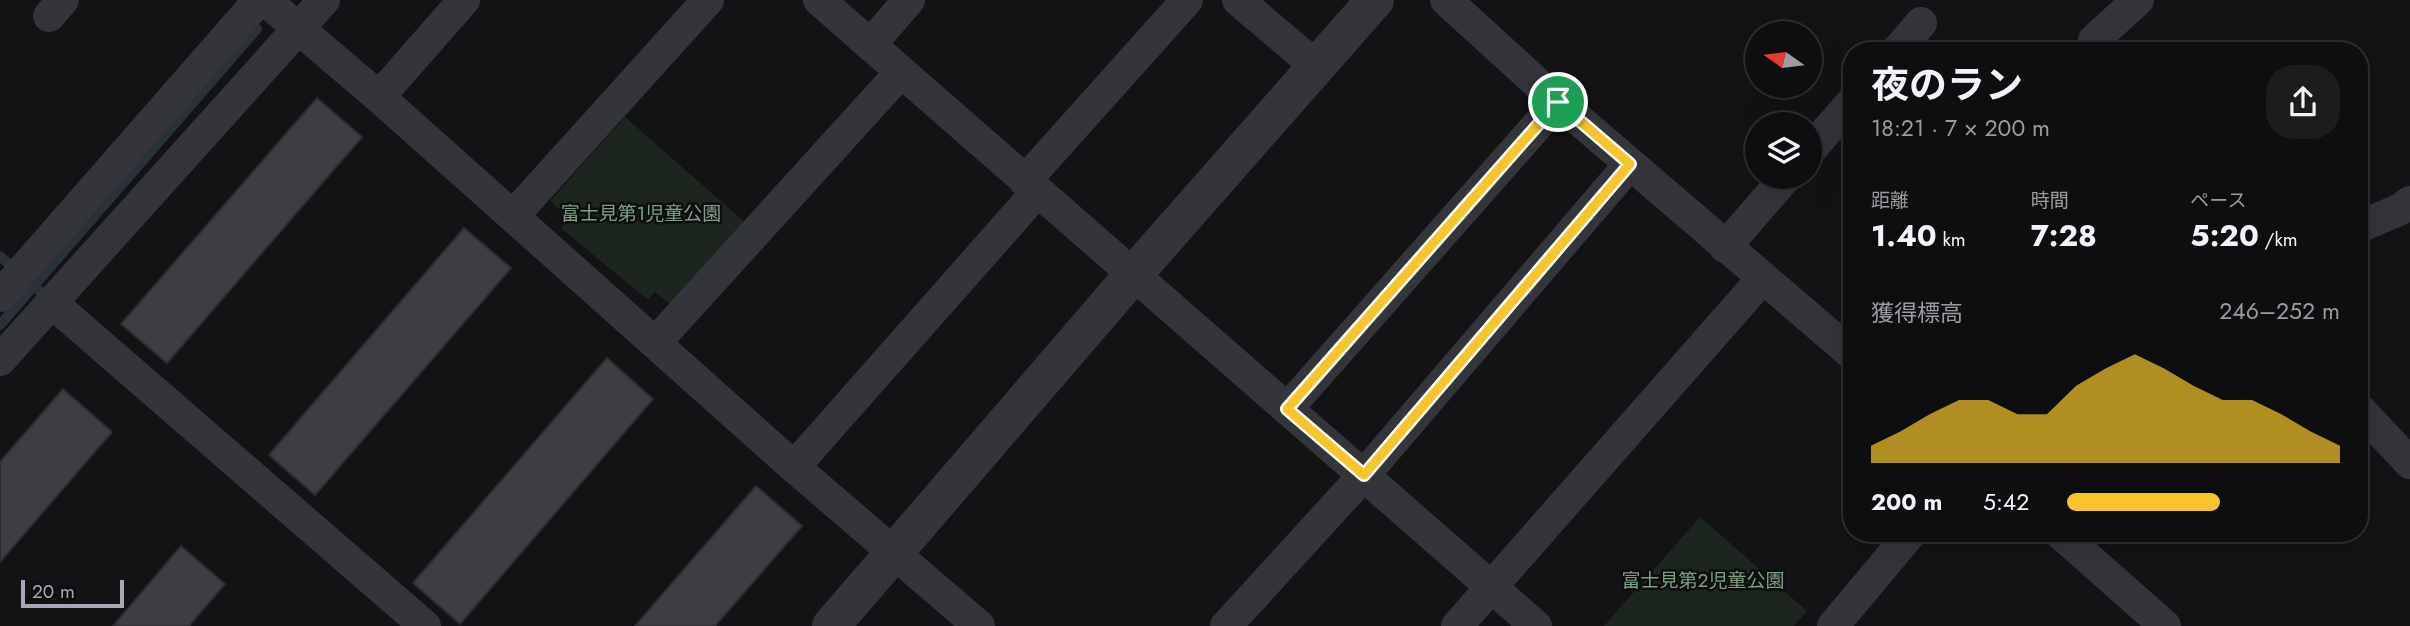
<!DOCTYPE html>
<html lang="ja">
<head>
<meta charset="utf-8">
<style>
	:root { --surface:#0e0e10; --page:#1c1c1e; --text:#f1f3f6; --muted:#9b9c9f; --line:#2e2e30; --accent:#f5c52b }
	body { margin:0; font-family:Jost,"Noto Sans JP",sans-serif; background:var(--page); color:var(--text); height:100vh; display:flex; flex-direction:column; font-size:26px; white-space:nowrap }
	* { box-sizing:border-box; margin:0 }
	p { font-size:23px; color:var(--muted) }
	.icon { flex:none; width:38px; height:38px; fill:none; stroke:currentColor; stroke-width:2; stroke-linecap:round; stroke-linejoin:round }
	.map { position:relative; flex:1; overflow:hidden }
	.panel { position:absolute; left:1843px; top:42px; width:525px; height:500px; display:flex; flex-direction:column; background:var(--surface); border-radius:28px; box-shadow:0 7px 28px #0002,0 0 0 2px var(--line) }
	.panel>* { flex:none }
	.needle { width:46px; rotate:284deg }
	.controls { position:absolute; left:1745px; top:21px; display:grid; gap:14px }
	.controls a { display:grid; place-items:center; width:77px; height:77px; border-radius:50%; background:var(--surface); box-shadow:0 7px 28px #0002,0 0 0 2px var(--line); font-size:35px }
	.scale { position:absolute; left:21px; bottom:18px; width:103px; box-sizing:border-box; padding-left:7px; border:4px solid #a5a8b6; border-top:0; font-size:19px; line-height:24px; white-space:nowrap; color:#a5a8b6; -webkit-text-stroke:5px #0e0e10; paint-order:stroke }
	.pin { position:absolute; display:grid; place-items:center; width:60px; height:60px; color:#fff; margin:-30px; border:4px solid #fff; border-radius:50%; box-shadow:0 2px 7px #0007 }
	.round { display:grid; place-items:center; flex:none; width:74px; height:74px; border-radius:28px; background:var(--page) }
	.head { display:flex; align-items:center; justify-content:space-between; height:119px; padding:0 28px }
	h1 { font-size:38px; font-weight:700; line-height:52px }
	.stats { display:grid; grid-template-columns:repeat(3,1fr); gap:10px; height:119px; padding:7px 28px }
	.stats div { display:grid; align-content:center }
	.stats b { font-size:30px; font-weight:700 }
	.stats small { font-size:19px; font-weight:400 }
	.stats p { font-size:19px }
	.chart { height:196px; padding:14px 28px }
	.chart p { display:flex; justify-content:space-between }
	.chart svg { width:100%; height:126px; margin-top:7px; fill:var(--accent); opacity:.7 }
	ul { padding:0 28px; list-style:none; font-size:23px }
	li { display:grid; grid-template-columns:112px 84px 1fr; align-items:center; height:52px }
	li i { height:18px; border-radius:9px; background:var(--accent) }
	.map>svg:first-child { display:block }
</style>
</head>
<body>
<div class="map">
<svg width="2410" height="626" viewBox="0 0 2410 626">
	<rect width="100%" height="100%" fill="#131315"/>
	<g fill="#1d251f">
		<polygon points="625,117 747,224 672,306 655,292 648,300 561,228 569,218 550,201"/>
		<polygon points="1700,517 1807,611 1794,626 1604,626"/>
	</g>
	<g fill="none" stroke-linecap="round" stroke-linejoin="round">
		<g stroke="#293139" stroke-width="10">
			<polyline points="0,256 50,300"/>
			<polyline points="0,325 257,29"/>
		</g>
	</g>
	<g fill="#3d3d42" stroke="#2e2d31" stroke-width="2">
		<polygon points="317,98 362,137 167,363 121,324"/>
		<polygon points="464,228 511,268 315,495 269,455"/>
		<polygon points="607,358 653,399 460,624 413,583"/>
		<polygon points="63,389 112,432 0,562 0,462"/>
		<polygon points="756,486 802,526 715,626 635,626"/>
		<polygon points="181,546 225,584 189,626 113,626"/>
	</g>
	<g fill="none" stroke-linecap="round" stroke-linejoin="round">
		<g stroke="#34353a" stroke-width="32">
			<polyline points="265,0 379,97 794,467 979,626"/>
			<polyline points="819,0 1536,626"/>
			<polyline points="1238,0 1317,67"/>
			<polyline points="1446,0 1558,102 1852,354"/>
			<polyline points="49,16 63,0"/>
			<polyline points="2094,40 2138,0"/>
			<polyline points="870,45 909,0"/>
			<polyline points="1897,51 1921,23"/>
			<polyline points="379,97 464,0"/>
			<polyline points="1810,150 1852,102"/>
			<polyline points="1025,181 1187,0"/>
			<polyline points="513,216 708,0"/>
			<polyline points="2359,227 2401,209 2410,202"/>
			<polyline points="1725,247 1786,177"/>
			<polyline points="0,296 259,0"/>
			<polyline points="51,302 425,626"/>
			<polyline points="655,343 901,72"/>
			<polyline points="0,360 324,0"/>
			<polyline points="1287,409 1558,102"/>
			<polyline points="2361,411 2410,463"/>
			<polyline points="794,467 1037,192"/>
			<polyline points="2061,534 2165,626"/>
			<polyline points="1226,626 1364,475 1630,164"/>
			<polyline points="1457,626 1762,279"/>
			<polyline points="1833,626 1910,534"/>
		</g>
		<polyline stroke="#34353a" stroke-width="38" points="831,626 1133,275 1375,0"/>
	</g>
	<g fill="none" stroke-linecap="round" stroke-linejoin="round">
		<g stroke="#fff" stroke-width="14">
			<polygon id="route" points="1558,102 1630,164 1364,475 1287,409"/>
		</g>
		<use href="#route" stroke="#f5c52b" stroke-width="9"/>
	</g>
	<g text-anchor="middle" dominant-baseline="central" stroke-width="5" stroke-linejoin="round" paint-order="stroke">
		<g font-size="19" fill="#7ba181" stroke="#0e0e10">
			<text x="641" y="213">富士見第1児童公園</text>
			<text x="1703" y="580">富士見第2児童公園</text>
		</g>
	</g>
</svg>
<div class="controls">
<a><svg class="needle" viewBox="-14 -14 28 28"><path d="M0-13l5 13h-10z" fill="#e53935"/><path d="M0 13l5-13h-10z" fill="#9b9c9f"/></svg></a>
<a><svg class="icon" aria-label="layers" viewBox="0 0 24 24"><path d="M12 4l9 5-9 5-9-5zM3 14l9 5 9-5"/></svg></a>
</div>
<div class="scale">20 m</div>
<div class="pin" style="left:1558px;top:102px;background:#1e9e55"><svg class="icon" aria-label="arrive" viewBox="0 0 24 24"><path d="M6 21V4h12l-3 4 3 4H6"/></svg></div>
<section class="panel">
<div class="head"><div><h1>夜のラン</h1><p>18:21 · 7 × 200 m</p></div><a class="round"><svg class="icon" aria-label="share" viewBox="0 0 24 24"><path d="M12 15V3M7 8l5-5 5 5M5 13v7h14v-7"/></svg></a></div>
<div class="stats">
<div><p>距離</p><b>1.40<small> km</small></b></div>
<div><p>時間</p><b>7:28</b></div>
<div><p>ペース</p><b>5:20<small> /km</small></b></div>
</div>
<div class="chart"><p><span>獲得標高</span>246–252 m</p>
<svg viewBox="0 0 160 44" preserveAspectRatio="none"><path d="M0 44V38L10 33L20 27L30 22L40 22L50 27L60 27L70 17L80 11L90 6L100 11L110 17L120 22L130 22L140 27L150 33L160 38V44z"/></svg>
</div>
<ul>
<li><b>200 m</b>5:42<i style="width:56%"></i></li>
</ul>
</section>
</div>
</body>
</html>
